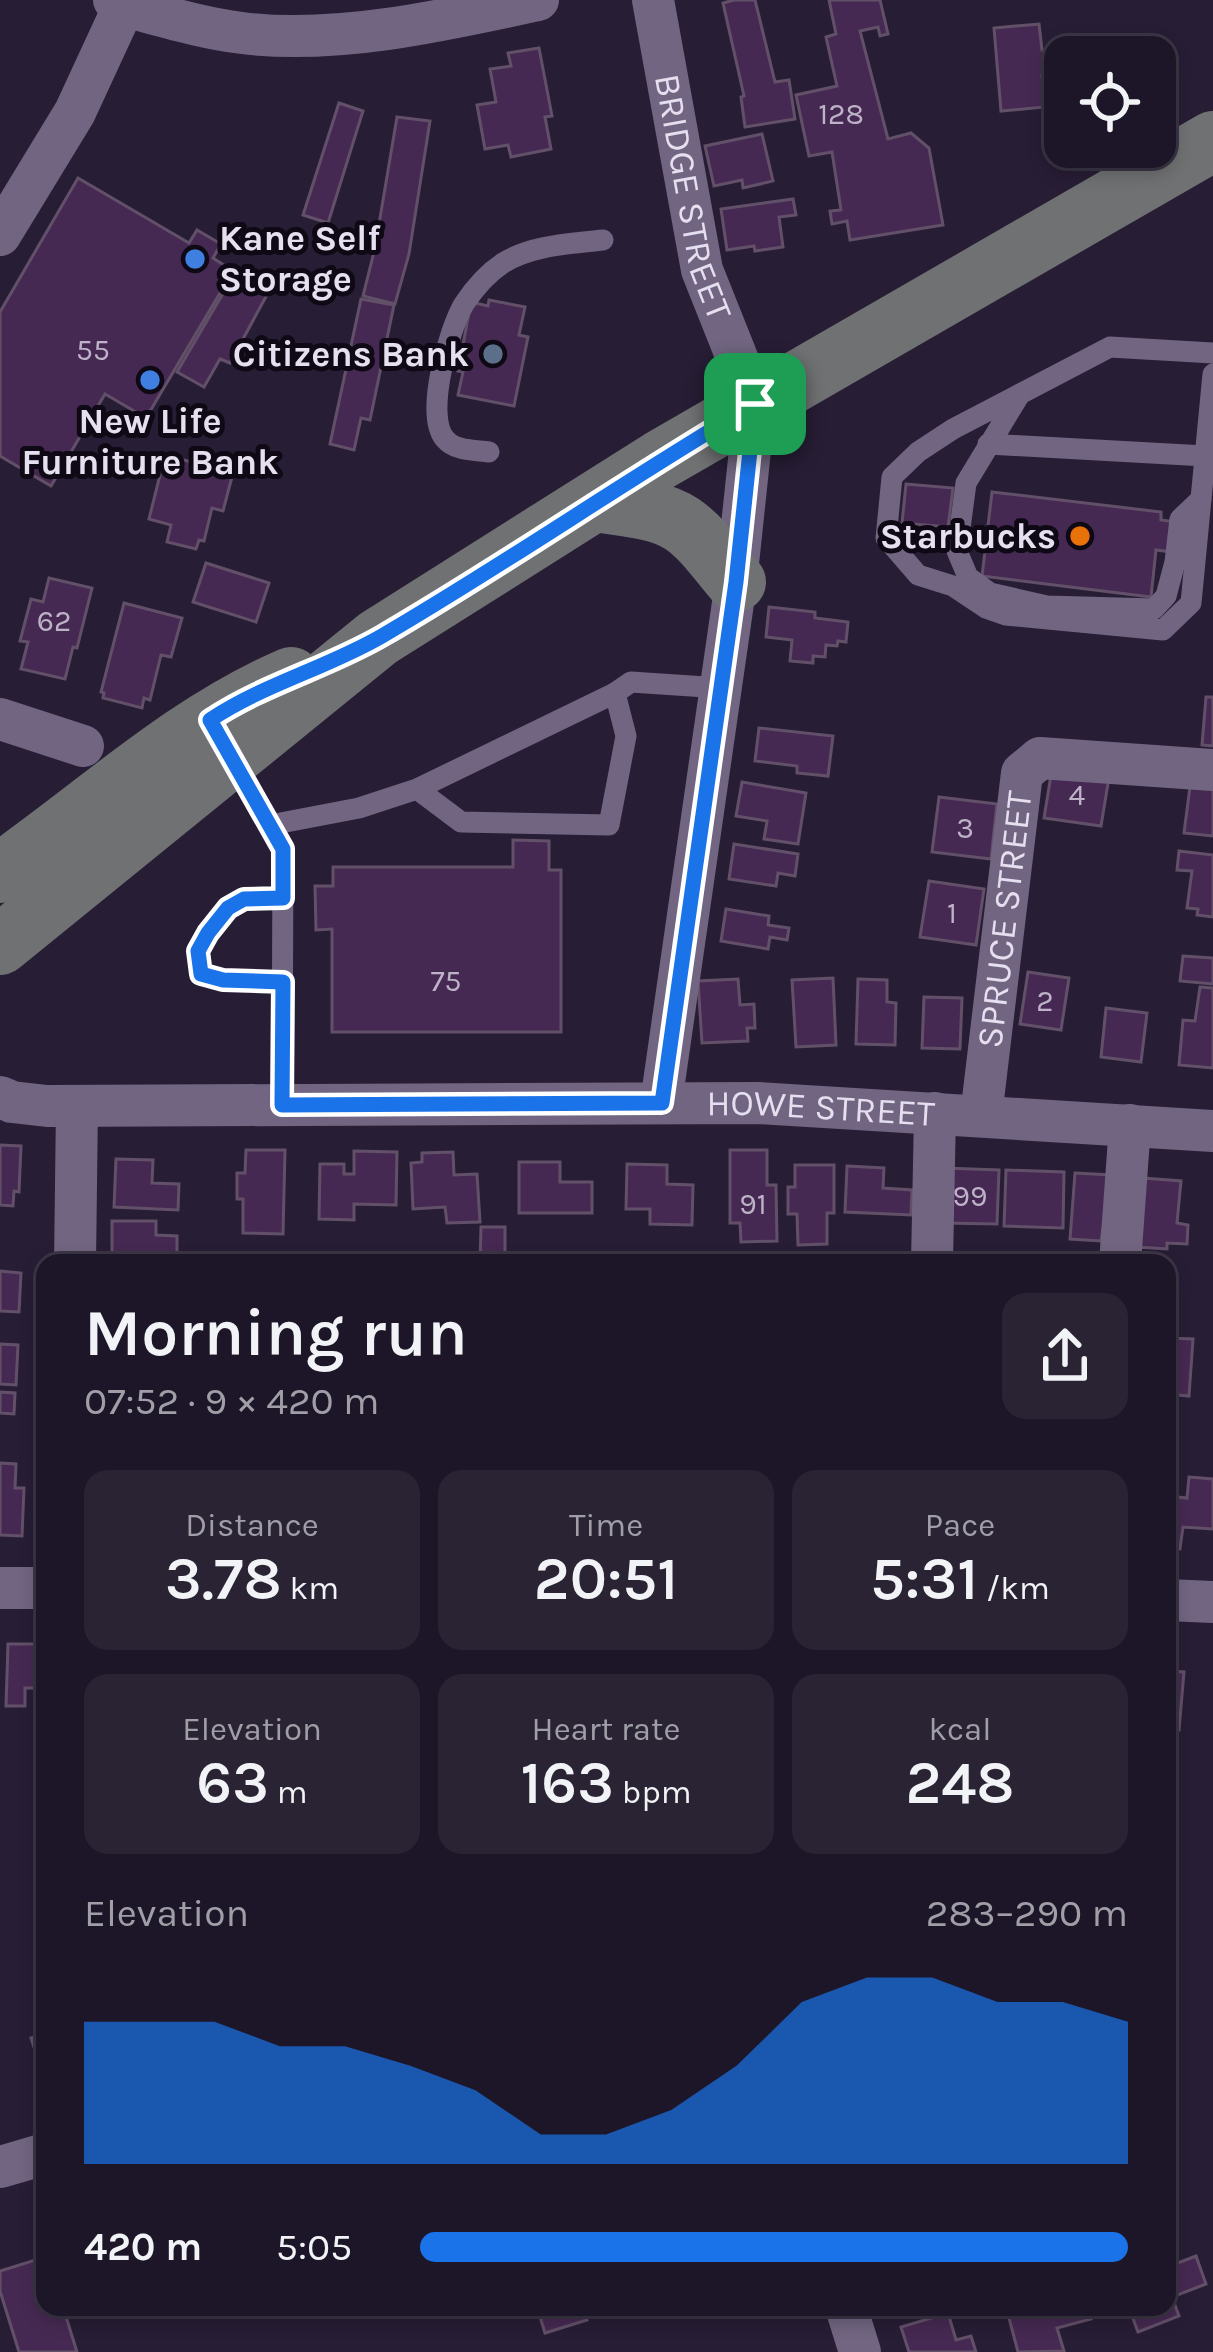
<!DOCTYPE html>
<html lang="en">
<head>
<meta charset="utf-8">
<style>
	:root { --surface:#1d1628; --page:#2a2334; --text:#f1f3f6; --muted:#a09fa8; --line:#3b3545; --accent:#1a73e8 }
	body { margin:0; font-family:Karla,sans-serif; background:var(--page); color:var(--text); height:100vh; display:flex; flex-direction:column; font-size:45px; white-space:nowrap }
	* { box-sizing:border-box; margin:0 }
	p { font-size:39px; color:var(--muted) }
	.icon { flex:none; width:66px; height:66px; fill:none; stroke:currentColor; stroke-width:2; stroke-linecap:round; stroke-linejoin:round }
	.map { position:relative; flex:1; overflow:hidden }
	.drawer { position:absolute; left:36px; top:1254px; width:1140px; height:1062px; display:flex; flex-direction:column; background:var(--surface); border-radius:24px; box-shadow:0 6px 18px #0003,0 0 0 3px var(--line) }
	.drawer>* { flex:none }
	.buttons { position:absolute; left:1044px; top:36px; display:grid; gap:24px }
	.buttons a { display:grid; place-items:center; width:132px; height:132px; border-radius:24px; background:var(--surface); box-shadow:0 6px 18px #0003,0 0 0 3px var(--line); font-size:60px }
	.pin { position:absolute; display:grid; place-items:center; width:102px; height:102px; color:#fff; margin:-51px; border-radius:24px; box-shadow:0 6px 18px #0006 }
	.round { display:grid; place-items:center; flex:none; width:126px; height:126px; border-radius:24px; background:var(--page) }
	.headline { display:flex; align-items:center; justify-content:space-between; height:204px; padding:0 48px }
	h1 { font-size:66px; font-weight:600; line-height:90px }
	.figures { display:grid; grid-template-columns:repeat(3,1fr); gap:18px; height:204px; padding:12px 48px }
	.figures div { display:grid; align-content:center; border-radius:24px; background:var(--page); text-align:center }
	.figures b { font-size:60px; font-weight:600 }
	.figures small { font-size:33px; font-weight:400 }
	.figures p { font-size:33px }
	.chart { height:336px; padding:24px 48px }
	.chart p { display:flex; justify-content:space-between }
	.chart svg { width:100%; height:216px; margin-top:12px; fill:var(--accent); opacity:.7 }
	ul { padding:0 48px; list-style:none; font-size:39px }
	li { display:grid; grid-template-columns:192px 144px 1fr; align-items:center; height:90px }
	li i { height:30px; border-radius:15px; background:var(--accent) }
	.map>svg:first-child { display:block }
</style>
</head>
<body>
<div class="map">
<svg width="1213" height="2352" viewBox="0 0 1213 2352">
	<rect width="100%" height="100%" fill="#271d35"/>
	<g fill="#462952" stroke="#625069" stroke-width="3">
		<polygon points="734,0 755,0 775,82 789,80 795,119 745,127 741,97 744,96 723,3"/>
		<polygon points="829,0 880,0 888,34 880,36 878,27 860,31 888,139 911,133 929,148 943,225 850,240 847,221 832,224 830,211 841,210 832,152 809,156 796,95 837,86 826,37 836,34"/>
		<polygon points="1039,24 1042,50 1049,49 1051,74 1042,75 1045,107 1001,111 994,28"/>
		<polygon points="539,48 552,116 545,117 551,149 511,157 508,145 485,149 477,105 496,102 490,69 511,66 508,53"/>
		<polygon points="339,103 363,111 328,223 303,215"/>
		<polygon points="397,117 430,121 409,254 395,304 363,296 375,248"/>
		<polygon points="762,134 773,181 743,188 742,180 714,186 705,146"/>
		<polygon points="78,178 189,243 197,230 221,244 213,258 233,271 146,418 105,394 51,486 0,456 0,312"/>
		<polygon points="793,199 796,215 779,217 783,247 755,251 754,246 727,250 721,209"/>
		<polygon points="235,273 269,291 230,363 220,359 204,387 177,372"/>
		<polygon points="361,299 394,305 370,420 361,418 354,450 330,444"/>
		<polygon points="489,300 525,307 519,335 528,337 514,406 458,395 463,372 458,371 471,302 488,306"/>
		<polygon points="165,455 233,473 223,511 212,508 204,541 199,540 196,549 167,542 171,525 149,519"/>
		<polygon points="906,484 953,488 948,527 902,523"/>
		<polygon points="992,492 1161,512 1161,520 1176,522 1172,552 1156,550 1151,597 982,576"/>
		<polygon points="206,563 269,583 256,622 193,602"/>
		<polygon points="49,578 92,588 77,648 73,647 65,679 21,669 28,642 20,641 31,599 43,602"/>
		<polygon points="124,603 182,618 171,657 161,655 150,700 144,698 142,708 103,698 104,693 101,692"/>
		<polygon points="769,607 815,612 815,618 848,622 846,642 838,641 837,646 826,645 825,657 813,656 813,663 790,661 792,640 766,637"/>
		<polygon points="1206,697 1213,697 1213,746 1202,745"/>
		<polygon points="759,728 833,736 828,776 797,773 797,766 755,761"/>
		<polygon points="1053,763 1110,771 1101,826 1044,818"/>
		<polygon points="1191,779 1213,782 1213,836 1184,833"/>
		<polygon points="742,782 806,793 798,844 764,839 767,821 736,816"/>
		<polygon points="939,797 997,804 991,859 932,852"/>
		<polygon points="513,840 549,841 549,870 561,870 561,1032 332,1032 332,929 316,930 315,886 333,886 333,867 513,867"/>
		<polygon points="734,844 798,854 795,876 778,873 776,886 729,879"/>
		<polygon points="1179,851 1213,855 1213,917 1197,915 1198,909 1187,908 1192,871 1177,870"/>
		<polygon points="929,881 984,889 976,945 920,937"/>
		<polygon points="726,909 769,916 768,925 789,928 787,940 770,937 768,949 721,941"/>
		<polygon points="1183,956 1213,958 1213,984 1180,981"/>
		<polygon points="1028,972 1069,978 1061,1030 1020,1024"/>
		<polygon points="833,978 836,1045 796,1047 792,980"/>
		<polygon points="738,979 740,1005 754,1004 755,1028 747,1028 748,1041 702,1043 698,981"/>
		<polygon points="858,979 887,980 887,1002 896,1003 895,1045 856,1044"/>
		<polygon points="1200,987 1213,988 1213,1068 1179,1065 1183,1020 1195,1021"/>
		<polygon points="924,997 962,998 960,1049 922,1048"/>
		<polygon points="1106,1008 1147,1013 1141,1062 1101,1057"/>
		<polygon points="0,1145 21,1146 19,1192 14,1191 13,1206 0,1205"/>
		<polygon points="246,1150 285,1150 283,1234 243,1233 243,1199 237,1199 237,1173 245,1173"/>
		<polygon points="730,1150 767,1150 767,1185 776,1185 777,1241 741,1242 740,1223 730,1223"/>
		<polygon points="354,1151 397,1152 396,1205 354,1204 354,1220 319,1219 320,1164 344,1164 344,1174 354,1174"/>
		<polygon points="453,1152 454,1175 477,1174 480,1222 447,1223 445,1207 413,1209 411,1163 422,1162 422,1153"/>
		<polygon points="116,1159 153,1160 152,1183 179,1184 178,1210 114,1207"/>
		<polygon points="519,1162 560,1162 560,1182 592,1182 592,1213 519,1213"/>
		<polygon points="627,1164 667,1165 667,1184 693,1185 692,1225 650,1224 650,1209 626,1209"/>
		<polygon points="795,1165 834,1165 834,1213 827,1213 827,1244 798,1245 797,1214 788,1214 788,1187 795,1187"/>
		<polygon points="847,1166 884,1168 883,1188 912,1190 911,1215 845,1212"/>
		<polygon points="943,1168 999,1170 997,1224 942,1223"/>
		<polygon points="1006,1170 1064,1172 1063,1228 1004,1226"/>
		<polygon points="1075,1173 1111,1175 1101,1241 1070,1239"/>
		<polygon points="1143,1178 1181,1181 1177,1223 1188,1225 1187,1244 1167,1243 1167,1249 1137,1247"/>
		<polygon points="112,1221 156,1221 156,1235 177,1236 177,1263 112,1262"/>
		<polygon points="481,1227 505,1227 505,1263 480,1263"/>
		<polygon points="0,1271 21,1273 19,1312 0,1311"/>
		<polygon points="1167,1338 1193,1339 1189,1396 1167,1394"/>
		<polygon points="0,1344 18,1345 16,1385 0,1384"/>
		<polygon points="0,1392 15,1393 14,1414 0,1413"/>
		<polygon points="0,1463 16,1464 15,1488 24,1488 22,1536 0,1535"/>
		<polygon points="1189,1477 1213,1479 1213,1529 1183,1527 1180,1549 1167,1548 1167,1496 1187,1498"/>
		<polygon points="8,1644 42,1644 41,1688 25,1688 25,1706 6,1706"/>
		<polygon points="1167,1649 1173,1650 1171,1671 1184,1672 1179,1730 1167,1730"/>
		<polygon points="45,2033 45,2061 39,2063 31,2038"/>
		<polygon points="1196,2256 1206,2284 1172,2297 1179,2316 1138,2332 1129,2308 1123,2310 1122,2307 1167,2307 1167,2267"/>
		<polygon points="45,2257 45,2307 63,2307 77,2352 19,2352 0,2291 0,2271"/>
		<polygon points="537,2307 583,2307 587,2320 545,2333"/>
		<polygon points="1048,2307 1087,2307 1091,2319 1057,2328 1064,2351 1018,2352 1009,2318"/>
		<polygon points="948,2313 956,2340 971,2336 976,2352 909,2352 901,2327"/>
	</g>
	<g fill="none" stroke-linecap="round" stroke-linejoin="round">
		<g stroke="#716581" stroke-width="21">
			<polyline points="1213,353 1110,347 953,429 918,452 892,477 886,538 918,575 953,586 986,608 1006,615 1163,630 1191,603 1213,374"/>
			<polyline points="1020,394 966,483 957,551 968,577 990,593 1047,606 1154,609 1166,596 1175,562 1180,519 1201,499"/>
			<polyline points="988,444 1205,456"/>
			<path d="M489 452C474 450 455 451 445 439 424 415 449 329 464 304 474 289 488 273 503 263 532 245 570 244 603 240"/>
			<polyline points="615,693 631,682 721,688"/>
			<polyline points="234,758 283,849 282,1105"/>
			<polyline points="270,825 359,808 417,789 615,693 626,736 609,825 461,822 417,789"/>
			<polyline points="283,982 223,980 201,974 198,951 208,933 228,908 244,899 283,898"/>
		</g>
		<g stroke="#716581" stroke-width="42">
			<path d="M114 0 124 6C163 16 202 28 242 33 336 45 447 20 538 0"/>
			<path id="s1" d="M653 0 702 270 755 403 736 582 661 1103"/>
			<polyline points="0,235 75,112 124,6"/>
			<polyline points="0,719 83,746"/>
			<path id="s2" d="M0 1097 12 1102 47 1106 758 1103 1213 1131"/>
			<path id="s3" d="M981 1116 1022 773 1040 758 1213 770"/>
			<polyline points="75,1263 77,1106"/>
			<polyline points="932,1263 935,1113"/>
			<polyline points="1120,1263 1130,1125"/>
			<polyline points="0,1588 45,1588"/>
			<polyline points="1167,1600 1213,1602"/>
			<polyline points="0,2167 45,2154"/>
			<polyline points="846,2307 860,2352"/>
		</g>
		<g stroke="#707172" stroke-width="60">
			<path d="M596 502C624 507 658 508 682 524 704 539 719 563 736 582"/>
			<path d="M0 873C96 806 182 724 291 677"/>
			<polyline points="0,945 378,638 660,460 1213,141"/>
		</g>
	</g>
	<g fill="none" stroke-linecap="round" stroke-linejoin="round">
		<g stroke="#fff" stroke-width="24">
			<path id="route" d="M755 404 736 582 662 1103 282 1105 283 982 223 980 201 974 198 951 208 933 228 908 244 899 283 898V849L210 720C264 684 327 668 382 636 509 562 629 478 755 404Z"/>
		</g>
		<use href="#route" stroke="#1a73e8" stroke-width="15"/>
	</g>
	<g fill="#3f7fe0" stroke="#0e0914" stroke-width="4.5">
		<circle cx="195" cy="259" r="12"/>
		<circle cx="150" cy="380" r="12"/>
	</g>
	<circle fill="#5c6f8a" stroke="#0e0914" stroke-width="4.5" cx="493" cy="354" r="12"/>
	<circle fill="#e8710a" stroke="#0e0914" stroke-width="4.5" cx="1080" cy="536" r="12"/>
	<g text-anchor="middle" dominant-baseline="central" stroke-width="10" stroke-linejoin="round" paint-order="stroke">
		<g font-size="30" fill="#bdb2c8">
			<text x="841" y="114">128</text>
			<text x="93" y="350">55</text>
			<text x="54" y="621">62</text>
			<text x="1077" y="795">4</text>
			<text x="965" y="828">3</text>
			<text x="952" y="913">1</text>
			<text x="446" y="981">75</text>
			<text x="1045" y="1001">2</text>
			<text x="970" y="1196">99</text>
			<text x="753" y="1204">91</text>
		</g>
		<g font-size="36" fill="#e5dfef" stroke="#0e0914">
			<text stroke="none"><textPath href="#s1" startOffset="201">BRIDGE STREET</textPath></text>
			<text stroke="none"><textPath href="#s3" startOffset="198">SPRUCE STREET</textPath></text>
			<text stroke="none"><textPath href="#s2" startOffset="822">HOWE STREET</textPath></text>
		</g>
		<g font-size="36" font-weight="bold" fill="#e5dfef" stroke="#0e0914" text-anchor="end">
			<text x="219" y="238" text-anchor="start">Kane Self<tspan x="219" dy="41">Storage</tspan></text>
			<text x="469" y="354">Citizens Bank</text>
			<text x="150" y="421" text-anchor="middle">New Life<tspan x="150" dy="41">Furniture Bank</tspan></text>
			<text x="1056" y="536">Starbucks</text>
		</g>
	</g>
</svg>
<div class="buttons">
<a><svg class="icon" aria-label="locate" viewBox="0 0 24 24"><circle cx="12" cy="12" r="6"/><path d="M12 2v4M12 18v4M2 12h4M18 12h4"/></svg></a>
</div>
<div class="pin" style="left:755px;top:404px;background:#1e9e55"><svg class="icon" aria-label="arrive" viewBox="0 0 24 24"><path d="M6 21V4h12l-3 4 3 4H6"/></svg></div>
<section class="drawer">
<div class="headline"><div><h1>Morning run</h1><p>07:52 · 9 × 420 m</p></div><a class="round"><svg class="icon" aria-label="share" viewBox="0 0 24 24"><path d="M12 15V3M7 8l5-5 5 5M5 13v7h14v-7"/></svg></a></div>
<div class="figures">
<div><p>Distance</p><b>3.78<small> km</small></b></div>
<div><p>Time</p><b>20:51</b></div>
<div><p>Pace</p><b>5:31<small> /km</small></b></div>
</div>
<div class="figures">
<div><p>Elevation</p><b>63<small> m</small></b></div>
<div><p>Heart rate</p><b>163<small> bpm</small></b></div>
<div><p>kcal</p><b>248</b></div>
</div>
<div class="chart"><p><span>Elevation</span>283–290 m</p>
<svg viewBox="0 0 160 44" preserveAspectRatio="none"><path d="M0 44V15L10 15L20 15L30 20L40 20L50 24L60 29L70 38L80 38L90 33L100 24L110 11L120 6L130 6L140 11L150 11L160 15V44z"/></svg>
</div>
<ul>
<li><b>420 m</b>5:05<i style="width:100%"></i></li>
</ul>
</section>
</div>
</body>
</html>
